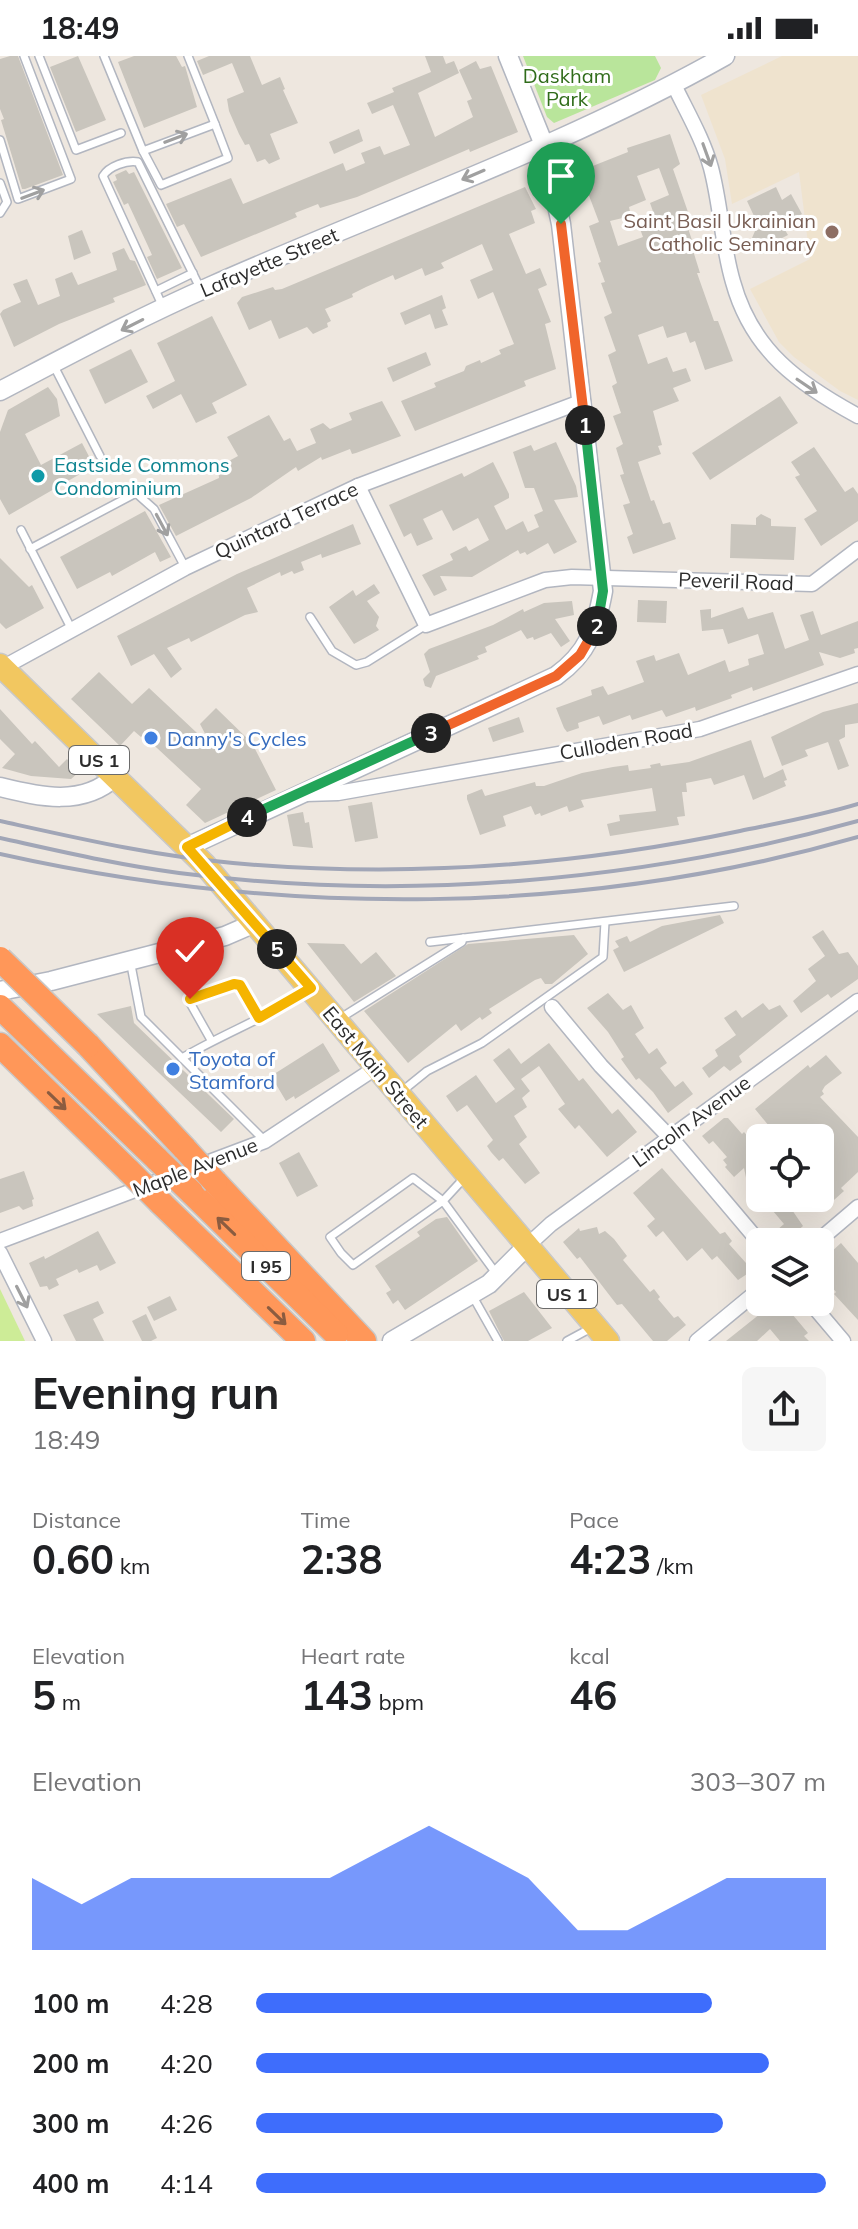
<!DOCTYPE html>
<html lang="en">
<head>
<meta charset="utf-8">
<style>
	:root { --surface:#fff; --page:#f6f6f6; --text:#202124; --muted:#757577; --accent:#3e6dfc }
	body { margin:0; font-family:Mulish,sans-serif; background:var(--page); color:var(--text); height:100vh; display:flex; flex-direction:column; font-size:30px; white-space:nowrap }
	* { box-sizing:border-box; margin:0 }
	p { font-size:26px; color:var(--muted) }
	.icon { flex:none; width:44px; height:44px; fill:none; stroke:currentColor; stroke-width:2; stroke-linecap:round; stroke-linejoin:round }
	.map { position:relative; height:1285px; overflow:hidden }
	.panel { display:flex; flex-direction:column; background:var(--surface); flex:1 }
	.panel>* { flex:none }
	.controls { position:absolute; left:746px; top:1068px; display:grid; gap:16px }
	.controls a { display:grid; place-items:center; width:88px; height:88px; border-radius:12px; background:var(--surface); box-shadow:0 8px 32px #0002; font-size:40px }
	.pin { position:absolute; display:grid; place-items:center; width:68px; height:68px; color:#fff; margin:-82px -34px; border-radius:50% 50% 50% 0; rotate:-45deg; box-shadow:0 0 8px #0007 }
	.pin .icon { rotate:45deg }
	.km { position:absolute; width:40px; height:40px; margin:-20px; border-radius:50%; background:#222; color:#fff; font-size:22px; line-height:40px; text-align:center }
	.round { display:grid; place-items:center; flex:none; width:84px; height:84px; border-radius:12px; background:var(--page) }
	.summary { display:flex; align-items:center; justify-content:space-between; height:136px; padding:0 32px }
	h1 { font-size:44px; font-weight:700; line-height:60px }
	.figures { display:grid; grid-template-columns:repeat(3,1fr); gap:12px; height:136px; padding:8px 32px }
	.figures div { display:grid; align-content:center }
	.figures b { font-size:40px; font-weight:700 }
	.figures small { font-size:22px; font-weight:400 }
	.figures p { font-size:22px }
	.chart { height:224px; padding:16px 32px }
	.chart p { display:flex; justify-content:space-between }
	.chart svg { width:100%; height:144px; margin-top:8px; fill:var(--accent); opacity:.7 }
	ul { padding:0 32px; list-style:none; font-size:26px }
	li { display:grid; grid-template-columns:128px 96px 1fr; align-items:center; height:60px }
	li i { height:20px; border-radius:10px; background:var(--accent) }
	.status { display:flex; justify-content:space-between; align-items:center; height:56px; padding:0 40px; background:var(--surface); direction:ltr }
	.status svg { height:22px; fill:currentColor }
	.map>svg:first-child { display:block }
</style>
</head>
<body>
<div class="status"><b>18:49</b><svg viewBox="0 0 49 12"><path d="M0 12V9h3v3zM5 12V6h3v6zM10 12V3h3v9zM15 12V0h3v12zM26 1h20v11H26zM47 4h2v5h-2z"/></svg></div>
<div class="map">
<svg width="858" height="1285" viewBox="0 0 858 1285">
	<rect width="100%" height="100%" fill="#eee7df"/>
	<polygon fill="#efe3ce" points="782,0 858,0 858,344 840,335 794,301 779,286 750,233 810,203 799,116 732,148 725,103 701,39"/>
	<polygon fill="#b9e59b" points="523,0 655,0 661,12 655,24 554,67 547,61"/>
	<polygon fill="#cdec97" points="0,1233 25,1285 0,1285"/>
	<g fill="#c9c5bd" fill-rule="evenodd">
		<polygon points="10,0 18,0 63,119 25,133 22,133 1,64 4,63 0,53 0,3"/>
		<polygon points="78,0 106,64 76,76 50,11"/>
		<polygon points="134,0 176,0 182,11 185,10 197,51 144,72 118,6"/>
		<polygon points="209,0 250,0 262,29 280,21 285,33 283,34 298,67 270,78 280,103 269,108 265,103 257,106 249,88 245,89 239,78 229,55 227,43 244,36 232,7 203,19 197,5"/>
		<polygon points="425,0 443,0 446,8 454,5 459,17 418,37 435,81 473,61 467,45 472,43 459,14 476,5 480,13 491,10 518,76 470,96 469,93 357,141 320,152 318,148 295,157 297,161 201,201 184,168 177,171 166,148 231,122 243,148 343,107 346,115 365,107 361,97 380,90 384,99 410,89 393,49 372,58 367,47 394,36 392,32 431,16"/>
		<polygon points="359,73 363,85 334,98 329,86"/>
		<path d="M670 78 680 108 673 113 688 156 683 158 693 187 691 188 700 217H697L714 265H718L733 305 705 314 695 285 690 287 686 276 667 282 663 270 638 279 648 308 667 301 673 316 686 312 691 325 673 332 679 345 653 355 662 389 658 390 661 398 638 406 651 445 654 444 663 468 670 466 676 483 633 498 627 481 633 478 623 449 630 447 620 419 624 418 616 392 623 388 613 360 621 357 612 330 617 327 608 299 616 295 604 261 612 257 601 227 605 226 598 207 601 206 589 170 599 166 588 137 583 139 575 117 628 96 627 92ZM659 112 669 139 650 147 656 164 639 170 643 181 618 190 610 165 631 160 629 151 646 144 637 120Z"/>
		<polygon points="126,114 129,118 134,116 182,212 157,223 147,201 152,199 148,190 128,147 124,149 113,126 117,124 115,119"/>
		<polygon points="525,131 536,153 531,155 535,167 509,178 526,218 540,212 547,229 538,233 551,266 545,268 556,313 524,325 526,330 415,375 401,345 436,331 434,327 464,315 466,310 480,304 481,307 501,298 499,294 514,288 493,236 478,243 470,224 493,214 482,188 441,207 444,212 425,220 422,212 395,224 393,219 366,231 352,238 353,241 325,253 331,265 327,267 328,271 313,278 307,271 279,283 271,264 249,274 237,247 242,241 273,231 275,234 282,233"/>
		<polygon points="776,131 782,144 791,138 802,158 782,169 788,179 759,194 752,182 755,175 760,173 747,145"/>
		<polygon points="82,174 91,197 74,204 68,180"/>
		<polygon points="124,192 130,204 135,205 146,229 113,242 115,246 59,268 14,291 0,258 3,254 21,246 13,228 27,223 38,249 60,240 55,223 72,216 78,229 117,214 112,197"/>
		<polygon points="442,239 446,252 442,254 448,269 435,273 430,258 405,269 400,257"/>
		<polygon points="212,260 247,329 212,347 217,357 196,367 181,338 153,353 146,340 175,325 157,287"/>
		<polygon points="131,293 148,326 105,348 89,314"/>
		<polygon points="426,296 431,309 393,326 387,312"/>
		<polygon points="48,331 57,343 60,360 25,378 41,409 82,387 94,410 9,459 0,443 0,376 8,354"/>
		<polygon points="780,340 798,367 710,424 692,397"/>
		<polygon points="382,345 401,380 356,397 352,398 350,393 322,404 321,401 298,415 296,411 251,442 176,480 159,449 219,422 218,411 238,400 227,381 269,359 284,385 290,382 297,395 316,387 310,373 323,367 330,373 352,364 349,357"/>
		<polygon points="556,386 576,430 578,441 554,444 577,486 554,498 548,487 527,499 525,496 520,498 518,494 472,521 440,520 447,534 434,540 422,519 453,504 450,498 466,490 469,495 489,484 478,462 453,475 442,454 423,463 433,483 417,490 411,477 404,481 389,449 462,417 464,421 493,406 509,438 509,442 494,450 506,474 523,465 528,476 539,471 534,459 543,455 534,432 525,432 513,396 531,389 534,395"/>
		<polygon points="814,391 845,436 853,431 858,438 858,465 821,490 804,463 817,455 795,421 800,419 791,406"/>
		<polygon points="145,455 171,501 160,506 155,496 112,520 110,516 77,533 60,501"/>
		<polygon points="761,458 771,463 771,470 796,471 794,504 730,502 731,468 756,469 756,462"/>
		<polygon points="353,468 361,488 322,502 321,498 301,506 304,514 294,518 292,515 281,520 280,516 247,532 258,556 245,559 191,586 189,582 167,592 182,613 171,622 154,598 131,610 117,580 237,518"/>
		<polygon points="0,502 29,531 32,529 44,552 6,573 0,567"/>
		<polygon points="374,528 380,537 367,545 379,561 376,570 379,574 354,588 329,551 353,534 356,540"/>
		<polygon points="638,544 667,545 666,567 637,566"/>
		<polygon points="572,545 574,559 555,563 570,585 561,591 551,577 534,584 533,581 527,583 521,574 485,591 487,596 477,600 479,603 436,620 431,632 425,630 423,623 430,616 424,598 429,593 493,569 523,553 524,556 544,547"/>
		<polygon points="743,551 748,563 773,556 785,593 809,584 800,559 813,555 821,579 858,565 858,592 854,593 855,597 840,602 819,596 824,609 753,635 752,631 731,639 732,642 696,655 695,651 666,661 662,654 632,664 630,659 603,669 599,660 578,667 579,672 567,676 564,672 556,652 592,639 591,634 603,630 608,639 644,626 636,605 654,599 656,605 679,597 688,619 725,604 729,616 749,609 748,603 764,598 758,578 728,588 723,573 702,575 700,554 711,553 711,562"/>
		<polygon points="99,616 132,648 149,632 212,691 200,668 216,652 252,687 276,734 205,767 186,749 201,733 143,679 141,681 134,675 120,690 71,643"/>
		<polygon points="858,647 858,667 845,669 845,681 839,684 849,710 838,714 828,686 805,694 808,700 782,710 771,681 823,656"/>
		<polygon points="0,653 32,688 35,685 59,711 67,703 79,716 71,723 31,720 2,712 15,698 0,683"/>
		<polygon points="519,661 524,676 493,686 488,672"/>
		<polygon points="751,684 764,722 783,713 787,724 784,725 786,730 753,744 744,719 714,729 711,722 686,727 687,736 682,736 685,760 677,761 679,769 610,780 607,768 620,765 619,759 656,755 652,732 581,744 584,751 569,756 567,750 541,760 540,757 535,759 531,750 503,760 506,770 480,779 467,743 467,739 482,733 485,740 535,726 536,730 544,730 582,717 613,711 628,709 629,715 651,712 650,709 660,707 661,710 689,706"/>
		<polygon points="372,746 378,782 355,786 348,750"/>
		<polygon points="303,756 305,767 309,766 313,792 293,790 287,759"/>
		<polygon points="720,859 724,867 624,916 613,894 619,891 615,885 627,880 630,886 662,870"/>
		<polygon points="823,874 839,898 848,896 858,910 858,923 831,942 828,938 801,957 793,945 816,925 808,913 825,900 812,881"/>
		<polygon points="574,879 588,898 552,928 545,928 541,922 535,924 489,953 492,957 482,964 480,961 461,975 456,968 408,1007 364,955 468,888"/>
		<polygon points="307,887 344,888 361,908 376,896 396,920 354,946"/>
		<polygon points="608,937 623,954 631,949 644,972 635,978 649,998 657,992 667,1007 660,1012 675,1031 683,1025 693,1038 668,1057 653,1036 639,1022 636,1024 621,1003 624,1001 608,976 587,952"/>
		<polygon points="763,947 769,954 780,949 788,960 739,1000 742,1006 730,1015 724,1010 709,1022 702,1012 718,1000 715,994 736,979 724,962 736,954 742,962"/>
		<polygon points="131,950 134,967 234,1063 221,1076 97,958"/>
		<polygon points="323,987 340,1015 295,1043 294,1040 286,1045 271,1020"/>
		<polygon points="549,987 579,1025 583,1022 612,1058 618,1053 637,1076 607,1101 579,1069 575,1073 558,1053 565,1048 539,1010 521,1023 530,1035 522,1042 527,1051 514,1060 527,1081 519,1088 540,1117 525,1128 503,1102 499,1105 491,1096 487,1090 493,1084 467,1049 457,1056 446,1040 476,1019 496,1047 515,1033 493,1004 509,992 521,1008"/>
		<polygon points="826,999 842,1017 825,1030 822,1035 824,1038 820,1041 858,1081 858,1116 841,1132 844,1135 834,1144 830,1140 820,1148 820,1072 808,1082 779,1082 755,1053 808,1009 810,1012"/>
		<polygon points="724,1062 728,1062 742,1078 744,1076 758,1092 755,1094 760,1100 760,1149 749,1136 744,1112 734,1121 725,1111 727,1109 723,1104 727,1101 713,1085 709,1088 702,1080"/>
		<polygon points="299,1096 318,1130 297,1141 279,1107"/>
		<polygon points="662,1112 720,1178 725,1176 732,1185 729,1188 746,1207 749,1204 756,1212 738,1224 717,1200 712,1204 702,1192 687,1205 663,1175 656,1181 647,1170 655,1163 633,1137"/>
		<polygon points="24,1115 34,1143 32,1144 33,1150 23,1154 19,1150 0,1157 0,1123"/>
		<polygon points="762,1142 800,1142 790,1151 803,1170 786,1185 777,1174 784,1168"/>
		<polygon points="447,1161 478,1205 405,1254 398,1244 393,1248 386,1237 391,1234 375,1210 420,1180 417,1176 436,1163"/>
		<polygon points="597,1171 599,1178 605,1175 614,1183 627,1200 623,1204 650,1236 654,1233 660,1241 658,1243 674,1262 678,1260 686,1269 667,1285 653,1285 622,1248 617,1249 580,1201 577,1203 563,1186 579,1172 580,1175"/>
		<polygon points="98,1175 116,1207 100,1215 97,1209 79,1217 77,1213 56,1223 59,1229 49,1234 47,1230 40,1231 29,1207 44,1200 45,1203"/>
		<polygon points="841,1187 858,1207 858,1264 834,1238 836,1236 820,1217 820,1206"/>
		<polygon points="524,1236 552,1272 528,1285 504,1285 489,1255"/>
		<polygon points="170,1240 177,1254 154,1265 147,1251"/>
		<polygon points="98,1245 104,1257 93,1263 104,1285 76,1285 63,1259"/>
		<polygon points="775,1246 782,1246 808,1277 804,1280 809,1285 780,1285 770,1273 757,1285 726,1285"/>
		<polygon points="146,1258 157,1282 151,1285 142,1285 132,1265"/>
	</g>
	<g fill="none" stroke-linecap="round" stroke-linejoin="round">
		<g stroke="#b2b6c0" stroke-width="10">
			<g id="lane">
				<polyline points="39,0 76,94 121,77"/>
				<polyline points="104,0 143,95 215,68 188,0"/>
				<polyline points="0,84 18,143 71,123 24,0"/>
				<polyline points="143,95 161,129 228,102 215,68"/>
				<polyline points="0,127 7,146 0,157"/>
				<polyline points="156,235 193,217"/>
				<path d="M163 251 103 120C109 110 127 104 138 106L201 234"/>
				<polyline points="54,310 100,400"/>
				<polyline points="21,474 72,574"/>
				<polyline points="30,493 136,437 154,453 185,511"/>
				<polyline points="310,561 332,595 356,609 367,606 426,569"/>
				<polyline points="430,886 734,850"/>
				<polyline points="130,904 141,961 264,1084"/>
				<polyline points="339,963 462,886 463,882"/>
				<polyline points="211,984 189,945 192,941 237,928 259,962"/>
				<path d="M182 1002C224 977 269 961 309 934"/>
				<polyline points="401,1036 427,1015 482,987 603,901 605,866"/>
				<polyline points="466,1120 443,1145 353,1209 341,1197 330,1181 413,1122 443,1145 498,1220"/>
				<polyline points="472,1239 498,1285"/>
				<polyline points="567,1285 593,1271"/>
			</g>
		</g>
		<g stroke="#b2b6c0" stroke-width="17">
			<g id="street">
				<path d="M674 29C687 56 703 83 711 112 721 150 722 189 733 226 752 295 799 328 858 360"/>
				<polyline points="358,430 426,569 545,524 572,521 812,528 858,493"/>
				<polyline points="2,612 185,512 358,430 583,345"/>
				<polyline points="305,738 338,737 700,673 858,618"/>
				<polyline points="552,951 601,1010 678,1090 760,1187"/>
				<polyline points="196,1111 265,1085 377,1011"/>
				<polyline points="0,1185 177,1118"/>
				<polyline points="817,1186 858,1151"/>
				<polyline points="527,1190 551,1168 858,945"/>
				<polyline points="0,1197 44,1285"/>
				<polyline points="810,1246 843,1285"/>
				<polyline points="697,1285 760,1233"/>
			</g>
		</g>
		<g stroke="#b2b6c0" stroke-width="21">
			<g id="secondary">
				<path d="M0 335C69 299 140 261 211 230 382 154 562 92 725 0"/>
				<path d="M0 731C40 741 83 751 116 720"/>
				<path d="M187 791 556 620C588 597 596 573 603 535L561 168 544 89 508 0"/>
				<polyline points="0,935 51,925 225,880 255,867"/>
				<polyline points="392,1285 489,1228 527,1190"/>
			</g>
		</g>
		<g stroke="#c8c8c8" stroke-width="25">
			<polyline id="primary" points="0,609 205,809 608,1285"/>
		</g>
		<g stroke="#c8c8c8" stroke-width="27">
			<g id="highway">
				<polyline points="0,951 158,1104"/>
				<polyline points="0,989 129,1115"/>
				<polyline points="88,989 185,1093"/>
				<polyline points="215,1126 364,1285"/>
				<polyline points="191,1136 336,1278"/>
				<polyline points="161,1147 303,1285"/>
			</g>
		</g>
		<use href="#lane" stroke="#fff" stroke-width="7"/>
		<use href="#street" stroke="#fff" stroke-width="14"/>
		<use href="#secondary" stroke="#fff" stroke-width="18"/>
		<use href="#primary" stroke="#f2c760" stroke-width="22"/>
		<use href="#highway" stroke="#ff9759" stroke-width="24"/>
		<g stroke="#a1a6b7" stroke-width="4">
			<path d="M0 765C77 782 154 800 233 807 401 822 574 810 740 775 779 767 819 760 858 748"/>
			<path d="M0 782C59 795 118 809 179 817 404 846 640 826 858 765"/>
			<path d="M0 798C281 861 580 861 858 781"/>
		</g>
		<g stroke="#c8c8c8" stroke-width="27" stroke-linecap="butt">
			<g id="highway-bridge">
				<polyline points="0,903 88,989"/>
				<polyline points="185,1093 215,1126"/>
				<polyline points="158,1104 191,1136"/>
				<polyline points="129,1115 161,1147"/>
			</g>
		</g>
		<use href="#highway-bridge" stroke="#ff9759" stroke-width="24"/>
	</g>
	<defs><path id="oneway-shaft" d="M-6 0H5M1.5-3L5.5 0L1.5 3" fill="none" stroke-width="1.6" stroke-linecap="round" stroke-linejoin="round" transform="scale(2)"/></defs>
	<g stroke="#a0a0a0">
		<use href="#oneway-shaft" transform="translate(176 82) rotate(-21)"/>
		<use href="#oneway-shaft" transform="translate(707 99) rotate(70)"/>
		<use href="#oneway-shaft" transform="translate(473 119) rotate(157)"/>
		<use href="#oneway-shaft" transform="translate(33 138) rotate(-21)"/>
		<use href="#oneway-shaft" transform="translate(132 269) rotate(153)"/>
		<use href="#oneway-shaft" transform="translate(807 330) rotate(34)"/>
		<use href="#oneway-shaft" transform="translate(162 469) rotate(62)"/>
		<use href="#oneway-shaft" transform="translate(22 1241) rotate(63)"/>
	</g>
	<g stroke="#8b5c40">
		<use href="#oneway-shaft" transform="translate(57 1045) rotate(44)"/>
		<use href="#oneway-shaft" transform="translate(226 1170) rotate(-136)"/>
		<use href="#oneway-shaft" transform="translate(277 1260) rotate(44)"/>
	</g>
	<g fill="none" stroke-linecap="round" stroke-linejoin="round">
		<g stroke="#fff" stroke-width="16">
			<polyline id="split-1" points="561,168 585,369"/>
		</g>
		<g stroke="#fff" stroke-width="16">
			<polyline id="split-2" points="585,369 603,535 597,570"/>
		</g>
		<g stroke="#fff" stroke-width="16">
			<polyline id="split-3" points="431,677 556,620 580,599 597,570"/>
		</g>
		<g stroke="#fff" stroke-width="16">
			<polyline id="split-4" points="247,761 431,677"/>
		</g>
		<g stroke="#fff" stroke-width="16">
			<polyline id="split-5" points="247,761 187,791 277,893"/>
		</g>
		<g stroke="#fff" stroke-width="16">
			<polyline id="split-6" points="190,943 234,928 240,929 259,962 311,932 277,893"/>
		</g>
		<use href="#split-1" stroke="#f0652b" stroke-width="10"/>
		<use href="#split-2" stroke="#22a559" stroke-width="10"/>
		<use href="#split-3" stroke="#f0652b" stroke-width="10"/>
		<use href="#split-4" stroke="#22a559" stroke-width="10"/>
		<use href="#split-5" stroke="#f5b400" stroke-width="10"/>
		<use href="#split-6" stroke="#f5b400" stroke-width="10"/>
	</g>
	<circle fill="#8d6e63" stroke="#fff" stroke-width="3" cx="832" cy="176" r="8"/>
	<circle fill="#0f9aa8" stroke="#fff" stroke-width="3" cx="38" cy="420" r="8"/>
	<g fill="#3f7fe0" stroke="#fff" stroke-width="3">
		<circle cx="151" cy="682" r="8"/>
		<circle cx="173" cy="1013" r="8"/>
	</g>
	<g text-anchor="middle" dominant-baseline="central" stroke-width="6" stroke-linejoin="round" paint-order="stroke">
		<g fill="#fff" stroke="#6b6b6b" stroke-width="2">
			<rect x="69" y="690" width="60" height="28" rx="6"/>
			<rect x="242" y="1196" width="48" height="28" rx="6"/>
			<rect x="537" y="1224" width="60" height="28" rx="6"/>
		</g>
		<g font-size="18" font-weight="bold" fill="#2c2c2c">
			<text x="99" y="704">US 1</text>
			<text x="266" y="1210">I 95</text>
			<text x="567" y="1238">US 1</text>
		</g>
		<g font-size="20" fill="#306c1a" stroke="#fff">
			<text x="567" y="19">Daskham<tspan x="567" dy="23">Park</tspan></text>
		</g>
		<g font-size="20" fill="#785e54" stroke="#fff" text-anchor="end">
			<text x="816" y="164">Saint Basil Ukrainian<tspan x="816" dy="23">Catholic Seminary</tspan></text>
		</g>
		<g font-size="20" fill="#2c2c2c" stroke="#fff">
			<text transform="translate(269 206) rotate(-23)">Lafayette Street</text>
			<text transform="translate(286 464) rotate(-25)">Quintard Terrace</text>
			<text transform="translate(736 525) rotate(2)">Peveril Road</text>
			<text transform="translate(626 685) rotate(-10)">Culloden Road</text>
			<text transform="translate(376 1011) rotate(50)">East Main Street</text>
			<text transform="translate(691 1065) rotate(-36)">Lincoln Avenue</text>
			<text transform="translate(195 1111) rotate(-21)">Maple Avenue</text>
		</g>
		<g font-size="20" fill="#0d838f" stroke="#fff" text-anchor="start">
			<text x="54" y="408">Eastside Commons<tspan x="54" dy="23">Condominium</tspan></text>
		</g>
		<g font-size="20" fill="#366cbe" stroke="#fff" text-anchor="start">
			<text x="167" y="682">Danny's Cycles</text>
			<text x="189" y="1002">Toyota of<tspan x="189" dy="23">Stamford</tspan></text>
		</g>
	</g>
</svg>
<div class="controls">
<a><svg class="icon" aria-label="locate" viewBox="0 0 24 24"><circle cx="12" cy="12" r="6"/><path d="M12 2v4M12 18v4M2 12h4M18 12h4"/></svg></a>
<a><svg class="icon" aria-label="layers" viewBox="0 0 24 24"><path d="M12 4l9 5-9 5-9-5zM3 14l9 5 9-5"/></svg></a>
</div>
<div class="pin" style="left:561px;top:168px;background:#1e9e55"><svg class="icon" aria-label="arrive" viewBox="0 0 24 24"><path d="M6 21V4h12l-3 4 3 4H6"/></svg></div>
<div class="pin" style="left:190px;top:943px;background:#d93025"><svg class="icon" aria-label="check" viewBox="0 0 24 24"><path d="M5 12l5 5 9-10"/></svg></div>
<b class="km" style="left:585px;top:369px">1</b>
<b class="km" style="left:597px;top:570px">2</b>
<b class="km" style="left:431px;top:677px">3</b>
<b class="km" style="left:247px;top:761px">4</b>
<b class="km" style="left:277px;top:893px">5</b>
</div>
<section class="panel">
<div class="summary"><div><h1>Evening run</h1><p>18:49</p></div><a class="round"><svg class="icon" aria-label="share" viewBox="0 0 24 24"><path d="M12 15V3M7 8l5-5 5 5M5 13v7h14v-7"/></svg></a></div>
<div class="figures">
<div><p>Distance</p><b>0.60<small> km</small></b></div>
<div><p>Time</p><b>2:38</b></div>
<div><p>Pace</p><b>4:23<small> /km</small></b></div>
</div>
<div class="figures">
<div><p>Elevation</p><b>5<small> m</small></b></div>
<div><p>Heart rate</p><b>143<small> bpm</small></b></div>
<div><p>kcal</p><b>46</b></div>
</div>
<div class="chart"><p><span>Elevation</span>303–307 m</p>
<svg viewBox="0 0 160 44" preserveAspectRatio="none"><path d="M0 44V22L10 30L20 22L30 22L40 22L50 22L60 22L70 14L80 6L90 14L100 22L110 38L120 38L130 30L140 22L150 22L160 22V44z"/></svg>
</div>
<ul>
<li><b>100 m</b>4:28<i style="width:80%"></i></li>
<li><b>200 m</b>4:20<i style="width:90%"></i></li>
<li><b>300 m</b>4:26<i style="width:82%"></i></li>
<li><b>400 m</b>4:14<i style="width:100%"></i></li>
</ul>
</section>
</body>
</html>
